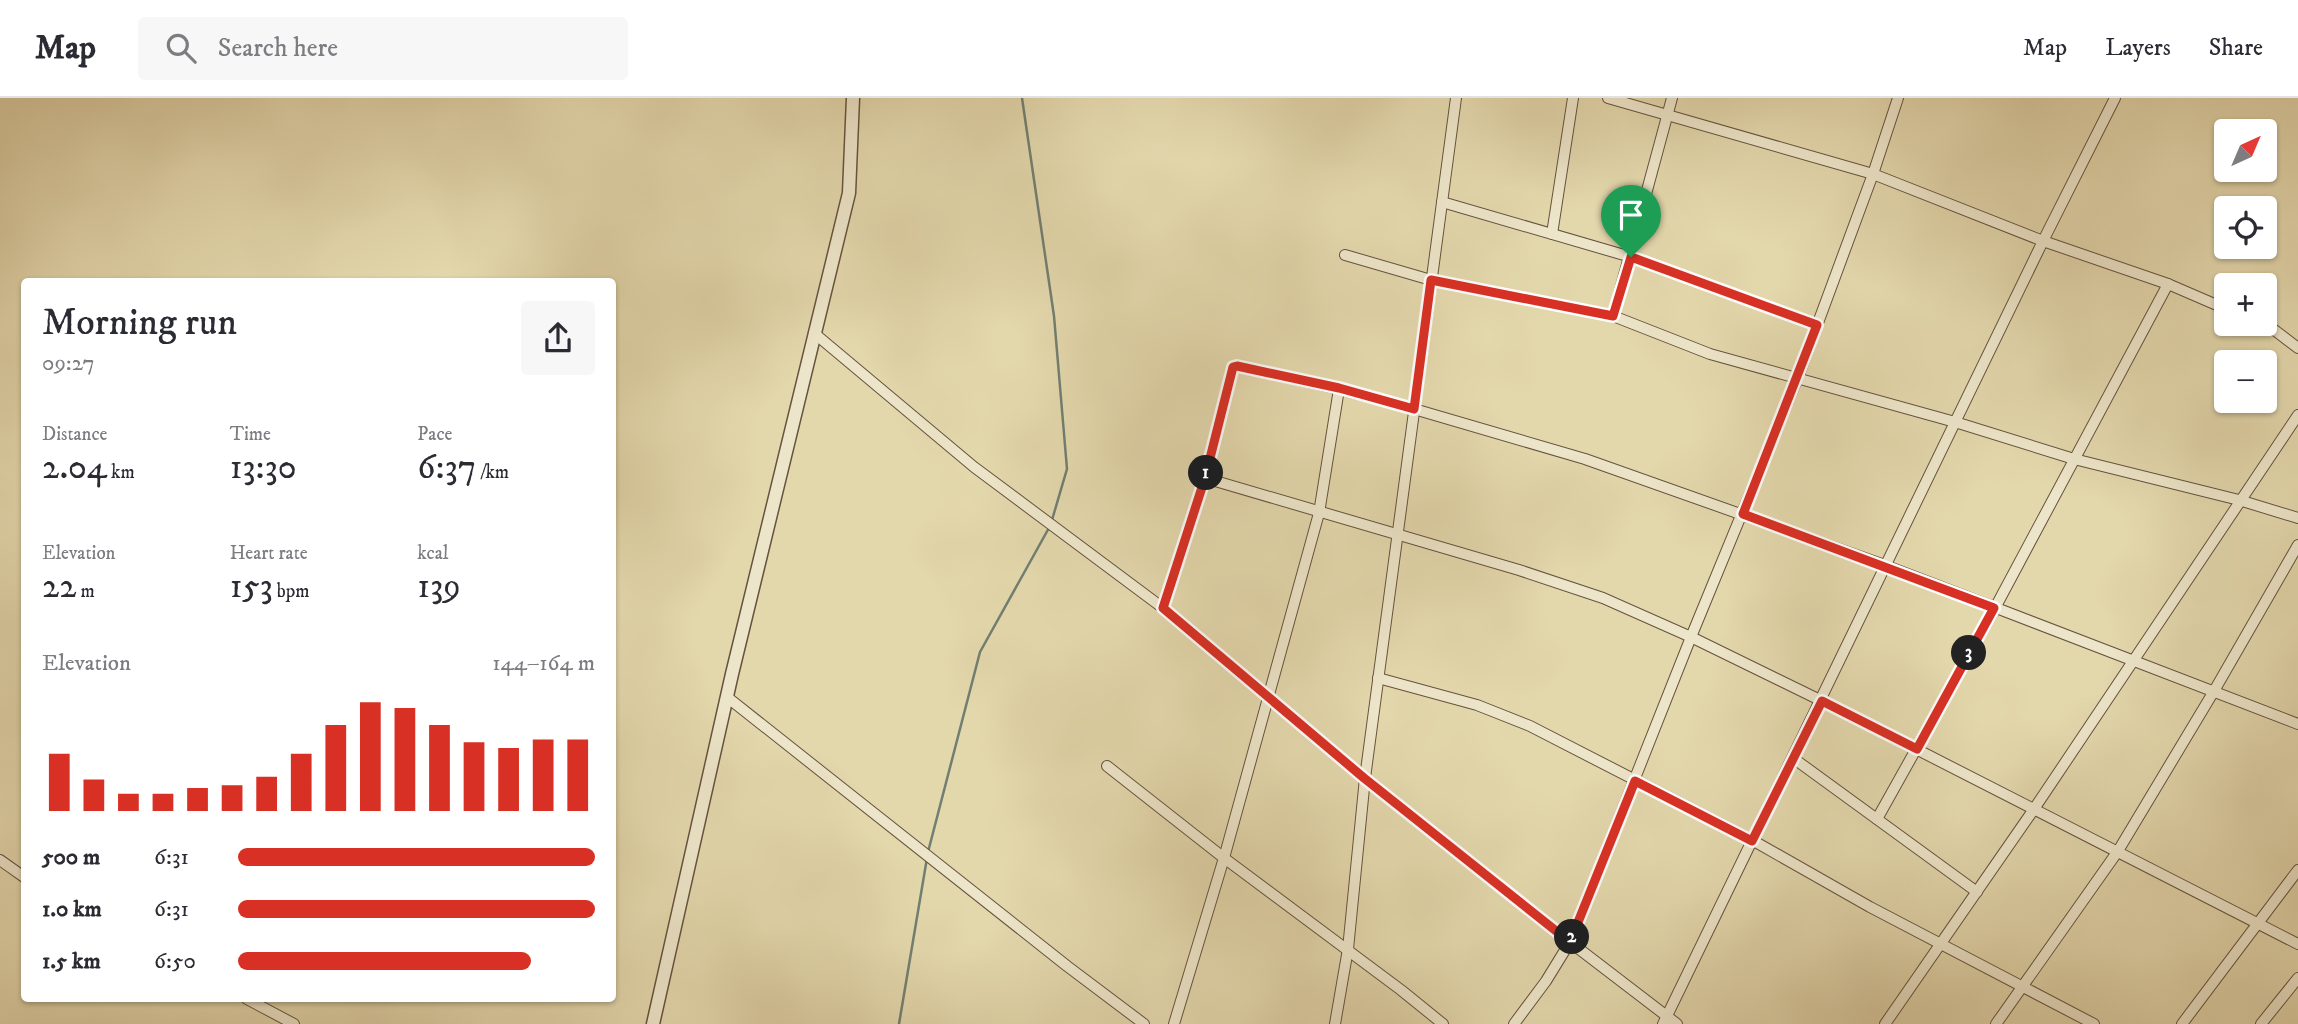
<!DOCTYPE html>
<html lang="en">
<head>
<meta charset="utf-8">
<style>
	:root { --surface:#fff; --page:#f7f7f7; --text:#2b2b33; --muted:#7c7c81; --line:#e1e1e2; --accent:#d93025 }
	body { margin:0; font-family:"IM FELL DW Pica",serif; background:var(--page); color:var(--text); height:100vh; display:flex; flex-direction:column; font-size:26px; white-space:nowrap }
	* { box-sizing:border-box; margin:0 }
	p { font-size:23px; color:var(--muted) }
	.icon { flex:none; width:38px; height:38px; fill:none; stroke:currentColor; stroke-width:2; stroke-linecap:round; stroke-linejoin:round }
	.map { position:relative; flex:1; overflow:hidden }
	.sheet { position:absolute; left:21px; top:180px; width:595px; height:724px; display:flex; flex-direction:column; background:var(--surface); border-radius:7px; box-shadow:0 2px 5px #0004 }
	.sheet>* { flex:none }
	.needle { width:46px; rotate:44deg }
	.buttons { position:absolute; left:2214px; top:21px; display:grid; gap:14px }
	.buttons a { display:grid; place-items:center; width:63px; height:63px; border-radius:7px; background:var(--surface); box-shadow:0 2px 5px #0004; font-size:35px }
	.pin { position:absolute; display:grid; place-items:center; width:60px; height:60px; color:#fff; margin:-72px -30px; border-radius:50% 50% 50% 0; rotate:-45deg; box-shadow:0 0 7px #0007 }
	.pin .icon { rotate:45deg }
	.km { position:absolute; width:35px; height:35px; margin:-18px; border-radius:50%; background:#222; color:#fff; font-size:19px; line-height:35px; text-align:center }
	.round { display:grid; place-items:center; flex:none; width:74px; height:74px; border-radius:7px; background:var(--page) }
	.headline { display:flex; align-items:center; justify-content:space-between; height:119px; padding:0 21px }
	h1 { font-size:38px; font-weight:600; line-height:52px }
	.stats { display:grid; grid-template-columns:repeat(3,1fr); gap:10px; height:119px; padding:7px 21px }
	.stats div { display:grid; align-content:center }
	.stats b { font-size:35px; font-weight:600 }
	.stats small { font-size:19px; font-weight:400 }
	.stats p { font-size:19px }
	.chart { height:196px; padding:14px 21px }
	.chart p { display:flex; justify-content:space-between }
	.chart svg { width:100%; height:126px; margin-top:7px; stroke:var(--accent); stroke-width:6 }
	ul { padding:0 21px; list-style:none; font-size:23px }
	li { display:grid; grid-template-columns:112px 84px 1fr; align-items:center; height:52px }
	li i { height:18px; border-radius:9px; background:var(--accent) }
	header { display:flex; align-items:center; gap:42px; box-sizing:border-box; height:98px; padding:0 35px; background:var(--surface); border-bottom:2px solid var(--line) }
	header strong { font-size:33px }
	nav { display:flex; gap:38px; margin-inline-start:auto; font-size:24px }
	.search { width:490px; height:63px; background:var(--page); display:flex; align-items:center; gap:18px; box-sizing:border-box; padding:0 24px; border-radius:7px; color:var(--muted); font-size:26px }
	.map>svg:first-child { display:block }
</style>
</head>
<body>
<header>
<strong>Map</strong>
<div class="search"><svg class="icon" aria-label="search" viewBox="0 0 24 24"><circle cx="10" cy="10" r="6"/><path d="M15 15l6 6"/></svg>Search here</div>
<nav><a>Map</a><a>Layers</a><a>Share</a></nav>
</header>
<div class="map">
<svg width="2298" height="926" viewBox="0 0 2298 926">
	<rect width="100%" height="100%" fill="#e3d7ac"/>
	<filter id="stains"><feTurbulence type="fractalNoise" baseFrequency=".00286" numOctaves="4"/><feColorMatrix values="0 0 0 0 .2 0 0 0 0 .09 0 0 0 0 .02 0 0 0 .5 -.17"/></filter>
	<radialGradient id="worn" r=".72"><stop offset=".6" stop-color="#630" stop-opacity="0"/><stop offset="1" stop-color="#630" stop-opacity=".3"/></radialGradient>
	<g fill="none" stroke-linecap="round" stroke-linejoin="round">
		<g stroke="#717f72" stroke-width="2.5">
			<polyline points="1022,0 1054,218 1067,371 1052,422"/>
			<polyline points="928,754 980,554 1050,428"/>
			<polyline points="899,926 927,760"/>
		</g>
		<g stroke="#65533e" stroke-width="12">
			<g id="minor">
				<polyline points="1608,0 1873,76 2043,143 2168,186 2226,211"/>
				<polyline points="1442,104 1631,159 1817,227"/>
				<polyline points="1552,136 1573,0"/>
				<polyline points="1345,157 1431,182 1613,218 1710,256 1955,324 2074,361 2239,402 2298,420"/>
				<polyline points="1613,218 1672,0"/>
				<polyline points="2260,226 2273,231 2298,250"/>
				<polyline points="814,235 974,369 1163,510 1365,680 1570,844 1677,926"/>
				<polyline points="1205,380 1519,472 1603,500 1691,539 1822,603 2298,846"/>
				<polyline points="1163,510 1205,380 1232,272 1237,268 1339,291 1414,311 1585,361 1887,468 2298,626"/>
				<polyline points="1378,580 1477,607 1530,628 1752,742 1870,809 2094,926"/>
				<polyline points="727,599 1067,868 1144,926"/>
				<polyline points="1793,660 1977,794"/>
				<polyline points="1107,668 1224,760 1401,892 1443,926"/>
				<polyline points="1877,721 1995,510 2168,186"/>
				<polyline points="0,762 24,779"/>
				<polyline points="247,901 294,926"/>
				<polyline points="1174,926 1224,760 1319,415 1339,291"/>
				<polyline points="1335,926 1348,851 1365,680 1456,0"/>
				<polyline points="1514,926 1546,883 1570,844 1691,539 1798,279 1873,76 1898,0"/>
				<polyline points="1663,926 2043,143 2115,0"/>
				<polyline points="1885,926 2034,711 2298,317"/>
				<polyline points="1996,926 2118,753 2214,593 2298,447"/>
				<polyline points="2182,926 2298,772"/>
				<polyline points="2261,926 2298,880"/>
			</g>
		</g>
		<g stroke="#65533e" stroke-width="15">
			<polyline id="tertiary" points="653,926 732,576 849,95 853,0"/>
		</g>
		<use href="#minor" stroke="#ede5c9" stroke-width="10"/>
		<use href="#tertiary" stroke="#ede5c9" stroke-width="12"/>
	</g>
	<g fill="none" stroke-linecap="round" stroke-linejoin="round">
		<g stroke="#fff" stroke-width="14">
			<polygon id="route" points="1631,159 1817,227 1743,416 1994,510 1917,651 1822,603 1752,743 1635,683 1570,844 1364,680 1163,510 1205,380 1233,269 1237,268 1339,290 1414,311 1431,182 1613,218"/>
		</g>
		<use href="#route" stroke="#d93025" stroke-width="9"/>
	</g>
	<rect width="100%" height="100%" filter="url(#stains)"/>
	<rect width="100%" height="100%" fill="url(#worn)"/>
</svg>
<div class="buttons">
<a><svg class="needle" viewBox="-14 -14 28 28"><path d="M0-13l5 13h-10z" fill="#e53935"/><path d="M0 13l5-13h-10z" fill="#7c7c81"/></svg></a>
<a><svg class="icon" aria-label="locate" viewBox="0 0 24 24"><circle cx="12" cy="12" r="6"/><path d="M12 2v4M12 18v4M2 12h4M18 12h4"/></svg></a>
<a>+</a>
<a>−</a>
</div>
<div class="pin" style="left:1631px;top:159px;background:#1e9e55"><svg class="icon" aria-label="arrive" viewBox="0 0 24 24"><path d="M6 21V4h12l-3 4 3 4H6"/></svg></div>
<b class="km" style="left:1206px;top:375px">1</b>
<b class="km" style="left:1572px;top:839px">2</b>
<b class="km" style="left:1969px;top:555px">3</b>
<section class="sheet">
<div class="headline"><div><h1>Morning run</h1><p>09:27</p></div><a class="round"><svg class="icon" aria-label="share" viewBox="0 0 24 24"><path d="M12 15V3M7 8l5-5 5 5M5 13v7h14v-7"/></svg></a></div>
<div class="stats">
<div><p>Distance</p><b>2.04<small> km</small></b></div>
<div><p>Time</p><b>13:30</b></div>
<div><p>Pace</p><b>6:37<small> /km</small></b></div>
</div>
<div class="stats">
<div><p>Elevation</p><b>22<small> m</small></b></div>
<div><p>Heart rate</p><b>153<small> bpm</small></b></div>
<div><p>kcal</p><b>139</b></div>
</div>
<div class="chart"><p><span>Elevation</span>144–164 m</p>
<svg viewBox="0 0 160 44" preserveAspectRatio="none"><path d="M5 44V24M15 44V33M25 44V38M35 44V38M45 44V36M55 44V35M65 44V32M75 44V24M85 44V14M95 44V6M105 44V8M115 44V14M125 44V20M135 44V22M145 44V19M155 44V19"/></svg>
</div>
<ul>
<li><b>500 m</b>6:31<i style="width:100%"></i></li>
<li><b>1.0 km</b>6:31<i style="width:100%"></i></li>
<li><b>1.5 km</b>6:50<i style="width:82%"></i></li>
</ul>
</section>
</div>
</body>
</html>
